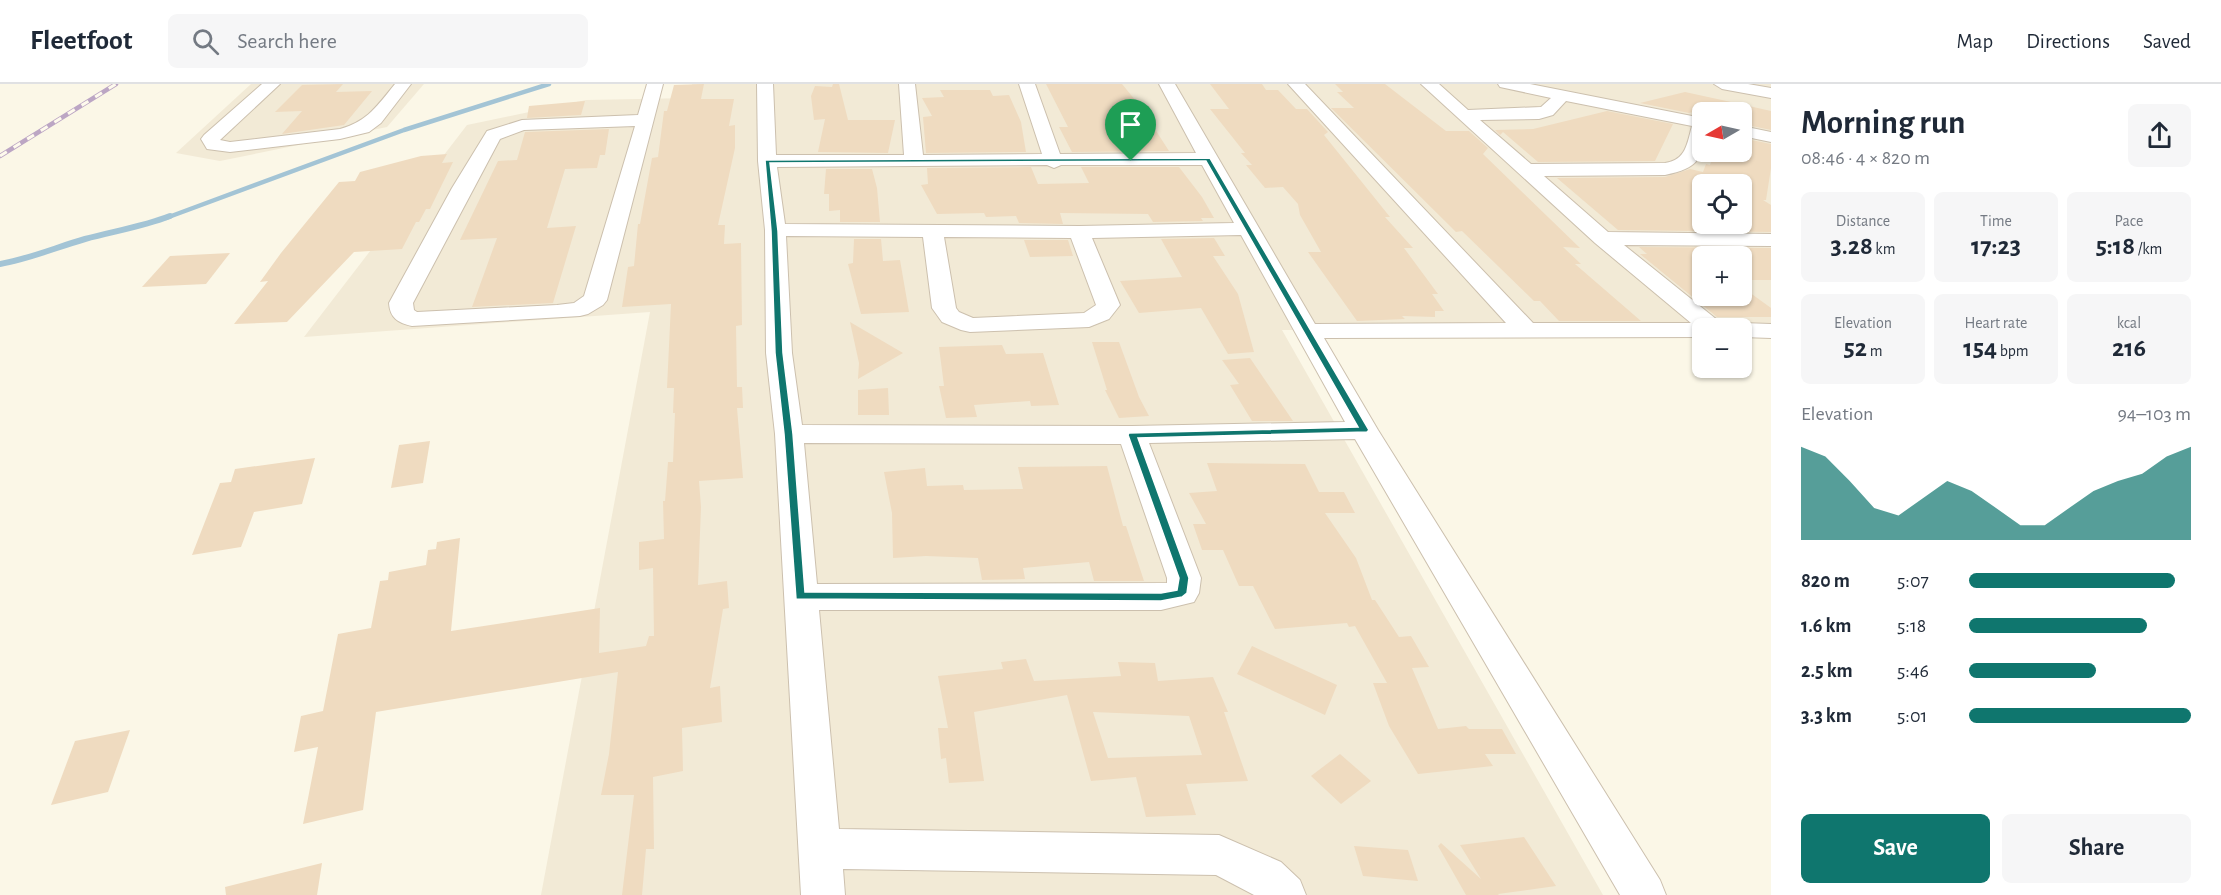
<!DOCTYPE html>
<html lang="en">
<head>
<meta charset="utf-8">
<style>
	:root { --surface:#fff; --page:#f6f6f7; --text:#1f2937; --muted:#747a83; --line:#e0e1e3; --accent:#0f766e }
	body { margin:0; font-family:"Alegreya Sans",sans-serif; background:var(--page); color:var(--text); height:100vh; display:flex; flex-direction:column; font-size:22px; white-space:nowrap }
	* { box-sizing:border-box; margin:0 }
	p { font-size:20px; color:var(--muted) }
	.icon { flex:none; width:33px; height:33px; fill:none; stroke:currentColor; stroke-width:2; stroke-linecap:round; stroke-linejoin:round }
	.map { position:relative; flex:1; overflow:hidden }
	.panel { display:flex; flex-direction:column; background:var(--surface); width:450px }
	.panel>* { flex:none }
	.needle { width:39px; rotate:261deg }
	.buttons { position:absolute; left:1692px; top:18px; display:grid; gap:12px }
	.buttons a { display:grid; place-items:center; width:60px; height:60px; border-radius:9px; background:var(--surface); box-shadow:0 2px 4px #0004; font-size:30px }
	.pin { position:absolute; display:grid; place-items:center; width:51px; height:51px; color:#fff; margin:-62px -26px; border-radius:50% 50% 50% 0; rotate:-45deg; box-shadow:0 0 6px #0007 }
	.pin .icon { rotate:45deg }
	.round { display:grid; place-items:center; flex:none; width:63px; height:63px; border-radius:9px; background:var(--page) }
	.overview { display:flex; align-items:center; justify-content:space-between; height:102px; padding:0 30px }
	h1 { font-size:33px; font-weight:700; line-height:45px }
	.metrics { display:grid; grid-template-columns:repeat(3,1fr); gap:9px; height:102px; padding:6px 30px }
	.metrics div { display:grid; align-content:center; border-radius:9px; background:var(--page); text-align:center }
	.metrics b { font-size:26px; font-weight:700 }
	.metrics small { font-size:16px; font-weight:400 }
	.metrics p { font-size:16px }
	.chart { height:168px; padding:12px 30px }
	.chart p { display:flex; justify-content:space-between }
	.chart svg { width:100%; height:108px; margin-top:6px; fill:var(--accent); opacity:.7 }
	.button { display:flex; gap:12px; margin-top:auto; padding:12px 30px }
	.button a { flex:1; height:69px; border-radius:9px; background:var(--accent); color:#fff; font-size:24px; font-weight:700; line-height:69px; text-align:center }
	.button a+a { background:var(--page); color:var(--text) }
	ul { padding:0 30px; list-style:none; font-size:20px }
	li { display:grid; grid-template-columns:96px 72px 1fr; align-items:center; height:45px }
	li i { height:15px; border-radius:8px; background:var(--accent) }
	header { display:flex; align-items:center; gap:36px; box-sizing:border-box; height:84px; padding:0 30px; background:var(--surface); border-bottom:2px solid var(--line) }
	header strong { font-size:28px }
	nav { display:flex; gap:33px; margin-inline-start:auto; font-size:21px }
	.search { width:420px; height:54px; background:var(--page); display:flex; align-items:center; gap:15px; box-sizing:border-box; padding:0 21px; border-radius:9px; color:var(--muted); font-size:22px }
	main { display:flex; flex:1; min-height:0 }
	.map>svg:first-child { display:block }
</style>
</head>
<body>
<header>
<strong>Fleetfoot</strong>
<div class="search"><svg class="icon" aria-label="search" viewBox="0 0 24 24"><circle cx="10" cy="10" r="6"/><path d="M15 15l6 6"/></svg>Search here</div>
<nav><a>Map</a><a>Directions</a><a>Saved</a></nav>
</header>
<main>
<div class="map">
<svg width="1771" height="811" viewBox="0 0 1771 811">
	<rect width="100%" height="100%" fill="#fbf7e7"/>
	<g fill="#f2ead6" fill-rule="evenodd">
		<polygon points="251,0 424,0 387,43 220,77 176,69"/>
		<path d="M692 0H1771V247H1742V244H1702V246H1282L1603 811H541L650 228 304 253 467 41 586 16 690 14ZM1702 28H1742V68H1702ZM1702 100H1742V140H1702ZM1702 172H1742V212H1702Z"/>
	</g>
	<g fill="none" stroke-linecap="round" stroke-linejoin="round">
		<polyline stroke="#a3c4d5" stroke-width="4.5" points="166,134 404,46 549,0"/>
		<path stroke="#a3c4d5" stroke-width="6" d="M0 180C29 175 57 163 85 155 114 147 142 143 170 132"/>
	</g>
	<g fill="#efdbc0" fill-rule="evenodd">
		<polygon points="343,0 336,8 372,7 344,41 282,50 302,27 275,28 302,1"/>
		<polygon points="704,0 701,15 734,15 729,42 735,41 735,64 718,141 725,141 724,160 741,159 742,241 736,242 737,303 742,303 743,324 737,324 743,394 699,397 701,423 698,501 727,497 729,524 723,525 710,604 720,602 722,638 682,644 683,687 653,693 654,765 646,765 642,811 622,811 634,711 601,711 609,670 618,588 376,628 363,726 303,740 318,663 294,668 301,632 323,627 338,550 371,544 380,497 388,496 389,488 426,481 428,466 436,465 437,458 460,454 451,547 600,524 599,569 646,562 649,552 654,552 653,484 639,486 639,458 664,455 663,417 665,417 668,378 673,378 675,329 673,329 674,304 667,304 671,220 622,223 628,183 634,182 638,140 640,140 652,74 658,73 664,27 667,27 674,1"/>
		<polygon points="833,0 839,0 848,36 895,36 888,69 818,68 825,35 814,36 811,12 815,2 832,3"/>
		<polygon points="1046,0 1122,0 1140,22 1169,67 1072,68 1059,43 1068,43"/>
		<polygon points="1210,0 1262,0 1266,6 1278,6 1296,25 1307,25 1328,48 1324,51 1390,133 1385,133 1413,164 1404,164 1438,210 1432,210 1444,227 1435,227 1435,233 1402,232 1405,235 1357,237 1308,168 1321,168 1300,131 1298,120 1283,103 1265,104 1246,81 1252,81 1241,69 1245,69 1210,25 1229,25"/>
		<polygon points="1335,0 1385,0 1446,47 1469,47 1488,64 1483,70 1580,164 1563,163 1581,180 1575,180 1641,237 1559,237 1540,217 1534,217 1462,147 1456,148 1331,24 1354,24 1337,8 1343,8"/>
		<polygon points="940,6 990,6 993,12 1009,11 1021,38 1026,68 926,69 923,33 932,32 922,14 944,13"/>
		<polygon points="1685,8 1731,18 1689,29 1640,19"/>
		<polygon points="585,17 581,31 527,34 529,22"/>
		<polygon points="1731,18 1771,27 1771,46 1742,40 1742,28 1728,28"/>
		<polygon points="1607,27 1673,40 1655,77 1538,78 1503,48 1500,51 1495,46 1533,45"/>
		<polygon points="609,45 605,71 600,71 597,84 565,85 547,144 576,142 553,219 472,223 497,154 460,156 498,77 517,76 525,48"/>
		<path d="M1742 54 1771 60V84L1766 116H1763L1771 121V148L1618 146 1557 94 1665 93 1690 85 1703 88 1706 80 1710 81 1714 68H1742ZM1702 100H1742V140H1702Z"/>
		<polygon points="447,70 442,79 453,78 430,125 426,125 419,138 416,138 402,165 354,168 287,238 234,240 268,197 260,198 281,169 339,98 355,97 360,88 421,72"/>
		<polygon points="1031,83 1038,100 1089,99 1081,83 1179,83 1202,113 1214,134 1201,134 1203,137 1153,138 1148,130 1060,129 1063,140 1019,139 1016,132 986,133 984,129 937,130 921,101 928,100 927,84"/>
		<polygon points="826,85 872,85 877,104 880,138 840,138 840,126 829,127 829,110 824,110"/>
		<polygon points="1214,154 1225,172 1213,172 1238,210 1254,268 1228,270 1201,224 1139,229 1120,197 1182,193 1161,155"/>
		<polygon points="854,155 881,155 883,177 900,176 909,228 861,230 848,180 853,179"/>
		<polygon points="1024,156 1068,156 1073,172 1030,173"/>
		<polygon points="1639,163 1771,164 1771,196 1742,196 1742,172 1702,172 1702,212 1742,212 1742,203 1771,224 1771,233 1717,233 1640,170 1647,170"/>
		<polygon points="230,169 206,200 142,203 170,172"/>
		<polygon points="850,238 903,269 858,295 859,279"/>
		<polygon points="1092,258 1119,258 1139,313 1149,332 1119,334 1105,306 1107,306"/>
		<polygon points="1002,261 1006,270 1043,269 1059,321 1031,322 1030,317 974,321 977,333 946,334 939,302 944,302 939,263"/>
		<polygon points="1250,274 1293,337 1252,337 1230,301 1239,300 1222,276"/>
		<polygon points="888,304 889,331 858,331 858,306"/>
		<polygon points="430,357 423,399 391,404 399,361"/>
		<polygon points="315,374 302,420 254,428 241,463 192,471 220,399 231,398 235,385"/>
		<polygon points="1207,379 1305,380 1319,408 1344,408 1355,429 1325,429 1356,474 1372,516 1375,516 1399,553 1411,552 1429,583 1412,584 1438,645 1466,642 1469,645 1502,645 1516,670 1485,670 1493,682 1418,690 1389,642 1373,599 1387,599 1355,542 1349,543 1347,539 1275,545 1253,502 1239,502 1223,466 1202,466 1193,440 1206,440 1189,409 1217,407"/>
		<polygon points="1107,382 1123,442 1126,442 1144,497 1094,497 1089,478 1023,484 1025,495 982,496 978,474 926,472 893,474 892,429 884,388 925,384 927,402 963,401 964,406 1023,405 1018,383"/>
		<polygon points="1252,562 1337,601 1325,631 1237,590"/>
		<path d="M1026 575 1034 597 1121 592 1118 578 1155 579 1158 597 1213 593 1228 628H1224L1248 697 1186 700 1196 731 1146 733 1136 693 1091 697 1067 611 974 628 984 697 949 699 946 674 941 675 938 644H948L938 592 1003 585 1001 578ZM1093 628 1189 632 1202 671 1108 674Z"/>
		<polygon points="130,646 108,708 51,721 75,657"/>
		<polygon points="1340,670 1371,697 1341,720 1311,692"/>
		<polygon points="1524,753 1556,802 1498,810 1499,811 1466,811 1438,762 1441,759 1481,795 1460,761"/>
		<polygon points="1354,762 1408,766 1418,797 1363,792"/>
		<polygon points="322,779 317,811 226,811 225,803"/>
	</g>
	<g fill="none" stroke-linecap="round" stroke-linejoin="round">
		<g stroke="#ccc0ae" stroke-width="2">
			<g id="street">
				<path d="M262 0H280L220 56 230 58 340 45C368 37 377 22 395 0H411L381 39 369 48 340 55 230 68 207 65 201 55 204 51Z"/>
				<path d="M647 0H663L607 216 603 221 588 230 580 232 412 242C398 239 390 234 389 219L452 104 487 47 522 36 638 31ZM635 42 584 212 574 219 557 221 417 228 414 226 413 219 500 55 524 46Z"/>
				<path d="M757 0H773L776 71H904L899 0H915L923 71 1042 70 1019 0H1035L1060 70 1196 69 1159 0H1175L1315 240 1506 239 1288 0H1305L1533 239H1691L1595 159 1421 0H1439L1468 26 1541 23 1551 14 1500 3 1498 0H1530L1702 34C1702 70 1706 83 1665 91L1544 92 1608 148 1771 150V162L1624 161 1721 239 1724 244H1702V253L1324 254 1378 346 1660 796 1666 811H1620L1355 355 1149 359 1201 494 1199 509 1194 518 1161 526H819L839 745 1219 751 1281 778 1300 796 1306 811H1254L1216 791 843 785 845 811H801L775 350 766 269 765 146 758 77ZM1566 17 1692 42C1687 60 1686 76 1665 79L1531 80 1480 36 1539 35 1553 31ZM1047 81 1054 84 1061 81H1202L1234 139 1079 142 785 140 777 83ZM1241 151 1345 338 1132 342 802 341 792 269 786 152 923 153 932 224 942 238 961 246 970 248 1089 243 1109 235 1120 221 1092 154ZM944 153 1071 154 1096 221 1084 229 973 234 959 228 956 224ZM804 359 1121 360 1167 494V499L817 500Z"/>
				<polygon points="1714,0 1748,0 1771,4 1771,14 1722,5"/>
				<polygon points="1742,42 1771,48 1771,58 1742,52"/>
				<polygon points="1742,239 1771,240 1771,254 1742,253 1742,244 1731,244 1733,241"/>
			</g>
		</g>
		<use href="#street" fill="#fff" fill-rule="evenodd"/>
		<g stroke="#bca6c4" stroke-width="4.5">
			<polyline id="rail" points="0,72 116,0"/>
		</g>
		<use href="#rail" stroke="#fefaed" stroke-width="3" stroke-dasharray="8" stroke-linecap="butt"/>
	</g>
	<path fill="#0f766e" stroke="#fff" stroke-width="1.5" fill-rule="evenodd" d="M1210 74 1369 346 1367 348 1138 354 1189 494 1187 509 1182 513 1161 517 796 515 784 350 775 269 771 147 765 76ZM1206 77 1358 343 1129 349 1128 351 1179 494 1177 506 1161 509 805 508 793 350 783 269 778 147 770 79Z"/>
</svg>
<div class="buttons">
<a><svg class="needle" viewBox="-14 -14 28 28"><path d="M0-13l5 13h-10z" fill="#e53935"/><path d="M0 13l5-13h-10z" fill="#747a83"/></svg></a>
<a><svg class="icon" aria-label="locate" viewBox="0 0 24 24"><circle cx="12" cy="12" r="6"/><path d="M12 2v4M12 18v4M2 12h4M18 12h4"/></svg></a>
<a>+</a>
<a>−</a>
</div>
<div class="pin" style="left:1131px;top:77px;background:#1e9e55"><svg class="icon" aria-label="arrive" viewBox="0 0 24 24"><path d="M6 21V4h12l-3 4 3 4H6"/></svg></div>
</div>
<section class="panel">
<div class="overview"><div><h1>Morning run</h1><p>08:46 · 4 × 820 m</p></div><a class="round"><svg class="icon" aria-label="share" viewBox="0 0 24 24"><path d="M12 15V3M7 8l5-5 5 5M5 13v7h14v-7"/></svg></a></div>
<div class="metrics">
<div><p>Distance</p><b>3.28<small> km</small></b></div>
<div><p>Time</p><b>17:23</b></div>
<div><p>Pace</p><b>5:18<small> /km</small></b></div>
</div>
<div class="metrics">
<div><p>Elevation</p><b>52<small> m</small></b></div>
<div><p>Heart rate</p><b>154<small> bpm</small></b></div>
<div><p>kcal</p><b>216</b></div>
</div>
<div class="chart"><p><span>Elevation</span>94–103 m</p>
<svg viewBox="0 0 160 44" preserveAspectRatio="none"><path d="M0 44V6L10 10L20 20L30 31L40 34L50 27L60 20L70 24L80 31L90 38L100 38L110 31L120 24L130 20L140 17L150 10L160 6V44z"/></svg>
</div>
<ul>
<li><b>820 m</b>5:07<i style="width:93%"></i></li>
<li><b>1.6 km</b>5:18<i style="width:80%"></i></li>
<li><b>2.5 km</b>5:46<i style="width:57%"></i></li>
<li><b>3.3 km</b>5:01<i style="width:100%"></i></li>
</ul>
<div class="button"><a>Save</a><a>Share</a></div>
</section>
</main>
</body>
</html>
